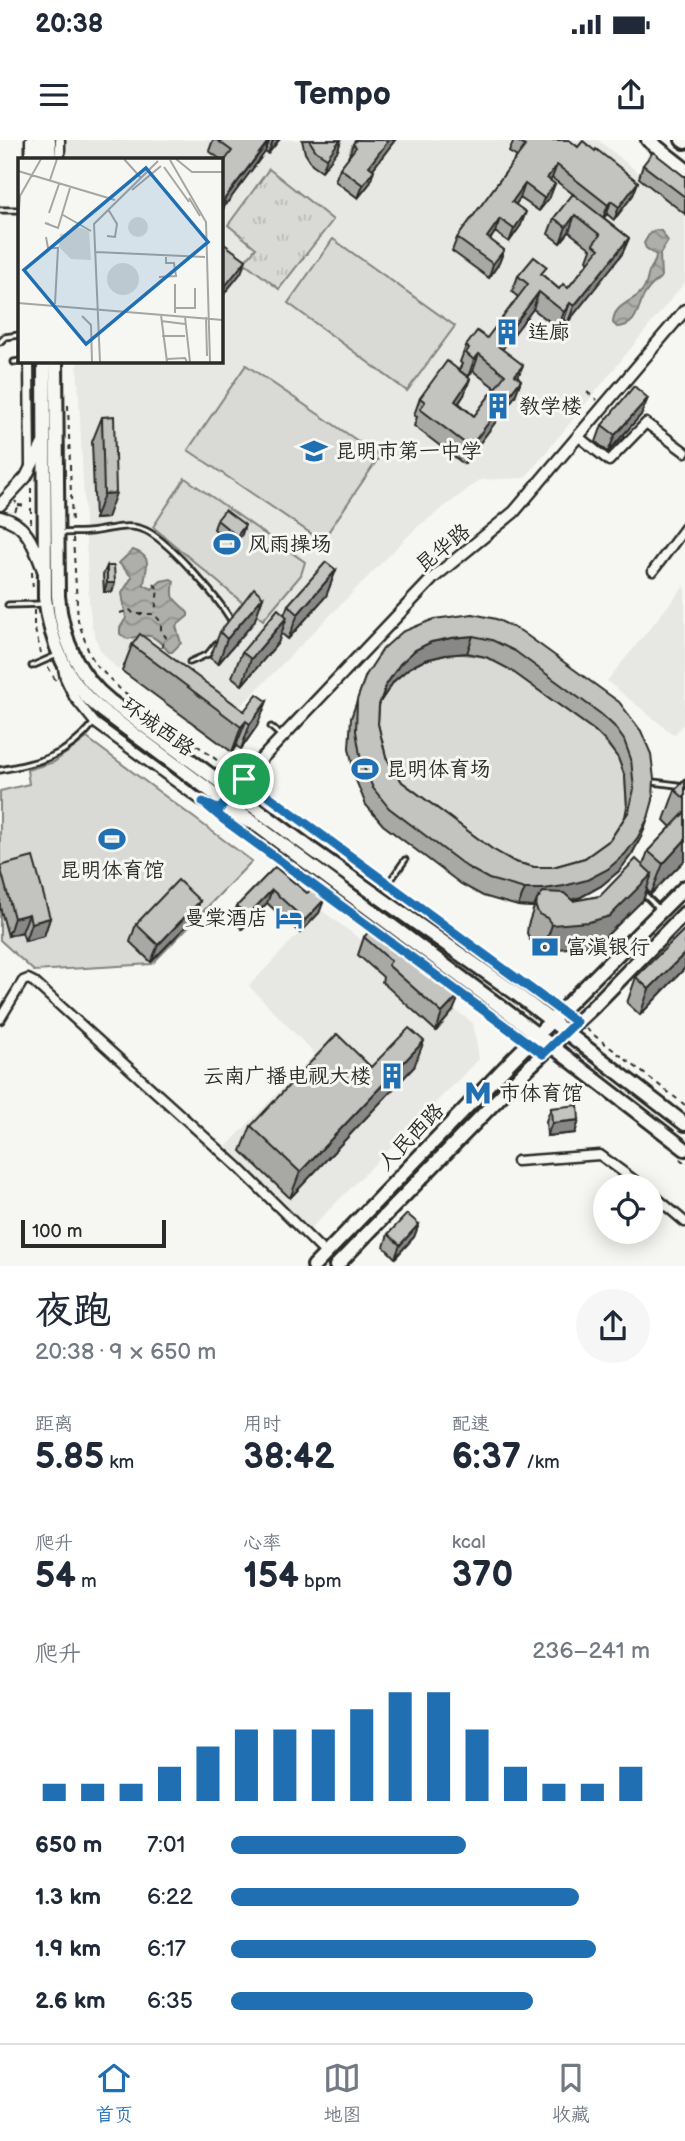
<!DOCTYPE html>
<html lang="zh">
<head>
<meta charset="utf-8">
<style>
	:root { --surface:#fff; --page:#f6f6f7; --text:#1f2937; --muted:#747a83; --line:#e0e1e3; --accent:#1f6fb2 }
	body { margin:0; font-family:"Balsamiq Sans","LXGW WenKai TC",sans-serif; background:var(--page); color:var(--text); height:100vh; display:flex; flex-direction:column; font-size:26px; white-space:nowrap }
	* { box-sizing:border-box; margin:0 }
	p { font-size:23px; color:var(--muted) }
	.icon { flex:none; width:38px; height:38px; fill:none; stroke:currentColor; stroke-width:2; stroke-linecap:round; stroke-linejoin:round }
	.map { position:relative; height:1126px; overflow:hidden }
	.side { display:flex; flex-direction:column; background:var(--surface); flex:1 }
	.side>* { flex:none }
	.fabs { position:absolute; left:593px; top:1034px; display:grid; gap:14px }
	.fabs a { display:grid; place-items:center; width:70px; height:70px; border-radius:50%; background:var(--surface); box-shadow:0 4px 18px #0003; font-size:35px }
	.scale { position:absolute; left:21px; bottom:18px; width:145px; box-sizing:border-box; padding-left:7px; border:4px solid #2b2b2b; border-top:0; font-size:19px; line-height:24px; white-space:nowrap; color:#2b2b2b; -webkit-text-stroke:5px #f6f6f2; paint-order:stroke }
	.pin { position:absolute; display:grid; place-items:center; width:60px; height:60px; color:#fff; margin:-30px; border:4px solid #fff; border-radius:50%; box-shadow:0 2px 7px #0007 }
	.round { display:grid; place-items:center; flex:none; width:74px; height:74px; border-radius:37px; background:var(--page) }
	.headline { display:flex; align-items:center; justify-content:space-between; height:119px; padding:0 35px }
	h1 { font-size:38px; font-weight:600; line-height:52px }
	.figures { display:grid; grid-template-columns:repeat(3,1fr); gap:10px; height:119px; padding:7px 35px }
	.figures div { display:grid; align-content:center }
	.figures b { font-size:35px; font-weight:600 }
	.figures small { font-size:19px; font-weight:400 }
	.figures p { font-size:19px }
	.chart { height:196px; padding:14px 35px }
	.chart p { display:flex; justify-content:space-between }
	.chart svg { width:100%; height:126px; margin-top:7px; stroke:var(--accent); stroke-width:6 }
	ul { padding:0 35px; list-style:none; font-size:23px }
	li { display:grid; grid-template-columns:112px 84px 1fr; align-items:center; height:52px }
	li i { height:18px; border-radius:9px; background:var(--accent) }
	.status { display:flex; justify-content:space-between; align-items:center; height:49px; padding:0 35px; background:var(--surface); direction:ltr }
	.status svg { height:19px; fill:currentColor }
	header { display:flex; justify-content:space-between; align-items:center; height:91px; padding:0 35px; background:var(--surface); font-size:32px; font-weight:600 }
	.dock { display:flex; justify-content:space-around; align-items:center; height:98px; border-top:2px solid var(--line); background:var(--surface); font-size:19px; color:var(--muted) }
	.dock a { display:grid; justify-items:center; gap:4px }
	.dock .selected { color:var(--accent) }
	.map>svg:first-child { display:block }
</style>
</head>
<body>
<div class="status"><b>20:38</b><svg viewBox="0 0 49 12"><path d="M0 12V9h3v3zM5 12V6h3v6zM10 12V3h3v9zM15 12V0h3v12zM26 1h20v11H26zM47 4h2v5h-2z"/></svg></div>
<header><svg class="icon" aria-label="menu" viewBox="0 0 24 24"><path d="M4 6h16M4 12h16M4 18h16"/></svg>Tempo<svg class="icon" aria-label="share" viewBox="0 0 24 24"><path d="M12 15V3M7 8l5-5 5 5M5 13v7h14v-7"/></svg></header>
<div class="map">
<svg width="685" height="1126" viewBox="0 0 685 1126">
	<defs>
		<pattern id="grass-tufts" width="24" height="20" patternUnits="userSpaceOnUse" patternTransform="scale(1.75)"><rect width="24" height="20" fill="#d9d9d5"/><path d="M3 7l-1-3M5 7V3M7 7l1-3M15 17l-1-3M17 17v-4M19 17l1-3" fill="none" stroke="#babab7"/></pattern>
		<pattern id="water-waves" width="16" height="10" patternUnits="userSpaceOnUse" patternTransform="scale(1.75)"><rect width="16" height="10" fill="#aeaeab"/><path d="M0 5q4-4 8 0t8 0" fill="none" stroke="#8e8e8b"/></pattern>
	</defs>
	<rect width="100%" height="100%" fill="#f6f6f2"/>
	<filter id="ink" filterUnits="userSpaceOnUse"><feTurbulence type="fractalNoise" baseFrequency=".0143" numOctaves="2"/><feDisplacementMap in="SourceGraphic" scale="14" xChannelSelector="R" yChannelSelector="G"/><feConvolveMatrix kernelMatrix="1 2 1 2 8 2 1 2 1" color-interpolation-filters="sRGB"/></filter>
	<g filter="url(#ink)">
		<g fill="#e7e7e3">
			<polygon points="67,0 598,0 685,70 685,142 525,338 480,340 416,388 231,576 132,509 118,530 100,510 92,487 89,460 77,221 220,220 220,19 68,19"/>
			<polygon points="685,445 685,582 674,595 607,541"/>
			<polygon points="321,770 473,883 479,919 309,1090 224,1009 315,914 249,846"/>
		</g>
		<polygon fill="url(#grass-tufts)" stroke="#828280" stroke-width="2" points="269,29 333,80 279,149 244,122 256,108 228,85"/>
		<g fill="#d9d9d5" stroke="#828280" stroke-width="2">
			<polygon points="333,99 455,186 407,251 288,163"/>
			<polygon points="246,225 380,316 322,401 188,310"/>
			<polygon points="185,338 305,422 301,435 263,480 153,387"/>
			<polygon points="456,513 486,517 509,529 599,594 618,618 625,637 627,667 625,682 590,729 486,726 409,670 372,608 380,562 394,541 409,528 425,520"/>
			<polygon points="87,598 252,721 152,824 34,831 0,800 0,651 29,644 27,630 54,622"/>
		</g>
		<g fill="url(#water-waves)" stroke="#7a7a78" stroke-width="2">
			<path d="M656 90 661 91 668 101 660 114 661 137C655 142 649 147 645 154 637 166 639 186 617 187L613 183C613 162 638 162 645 146 648 141 647 135 650 130 653 124 656 123 656 115L646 108 644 103 650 93Z"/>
			<path d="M133 410C155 417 145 428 144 445L152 449 161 441 171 439 174 441C170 465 177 458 188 473V476L176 486 181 503 172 512H169C154 495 151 492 128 499L120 494V488L126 478 122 453 132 437 119 423Z"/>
		</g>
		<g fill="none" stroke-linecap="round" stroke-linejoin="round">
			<g stroke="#2b2b2b" stroke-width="9">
				<g id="service">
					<polyline points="0,70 19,70"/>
					<polyline points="0,202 5,197 19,195"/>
					<polyline points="14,222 27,220"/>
					<path d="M61 393C70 392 79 393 88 392 105 391 125 383 142 389 165 396 220 460 232 482"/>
					<polyline points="8,465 44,464"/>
					<polyline points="190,522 208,514 216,504"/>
					<polyline points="32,526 57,515"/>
					<polyline points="271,587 280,595"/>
					<path d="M0 630C38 623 68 616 93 584"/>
					<polyline points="653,642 685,646"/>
					<polyline points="388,744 405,720"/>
					<polyline points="643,753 660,770"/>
				</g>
			</g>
			<g stroke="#2b2b2b" stroke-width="13">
				<g id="minor">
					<polyline points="30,0 30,19"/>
					<polyline points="60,0 60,19"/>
					<polyline points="29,220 30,326"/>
					<polyline points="579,297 609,321 646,283 685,312"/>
					<polyline points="653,431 685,388"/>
					<polyline points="63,528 65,538 74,557 95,583 203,662 249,684"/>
					<polyline points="0,879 23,841 28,839 34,842 238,1027 326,1114"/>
					<polyline points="517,1021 600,1015 642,1046"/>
					<polyline points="651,1053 685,1082"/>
				</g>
			</g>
			<g stroke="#2b2b2b" stroke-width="15">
				<g id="tertiary">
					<polyline points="0,365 26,337 42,305"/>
					<path d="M0 377C27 383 34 406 43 430"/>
					<polyline points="219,670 249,632 433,438 514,372 685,170"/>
				</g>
			</g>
			<g stroke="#2b2b2b" stroke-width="18">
				<g id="primary">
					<polyline points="39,0 40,19"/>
					<polyline points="49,0 50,19"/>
					<polyline points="648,0 685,29"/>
					<polyline points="682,0 685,2"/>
					<path d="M44 220 45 458C51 503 66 543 103 571L505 870 685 1009"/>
					<path d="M56 220 58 456C62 498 77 535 110 561L311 709 514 852 685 984"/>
					<polyline points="314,1126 514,918 685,747"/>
					<polyline points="336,1126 527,929 593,867 685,773"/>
				</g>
			</g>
			<g stroke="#2b2b2b" stroke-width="2" stroke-dasharray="5 5" stroke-linecap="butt">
				<polyline points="587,252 597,260"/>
				<polyline points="68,265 72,385"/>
				<polyline points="31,348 31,384"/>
				<polyline points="18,365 27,366"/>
				<polyline points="15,372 18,365 15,361"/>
				<polyline points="73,398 78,480 89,513 97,526 120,549 236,634"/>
				<polyline points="32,432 33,451"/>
				<polyline points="154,444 158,449 155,473"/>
				<polyline points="34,470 34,486 41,513"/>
				<polyline points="120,473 130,470 134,474 154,474 161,482 161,491 166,497 161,510"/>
				<polyline points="48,527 56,541"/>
				<polyline points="253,645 384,741"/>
				<polyline points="236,689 373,789"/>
				<polyline points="394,748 553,865"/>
				<polyline points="453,848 519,897"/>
				<polyline points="586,889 685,965"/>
				<polyline points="680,1019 685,1023"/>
			</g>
			<use href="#service" stroke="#f6f6f2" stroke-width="3.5"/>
			<use href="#minor" stroke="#f6f6f2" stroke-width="8"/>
			<use href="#tertiary" stroke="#f6f6f2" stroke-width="10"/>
			<use href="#primary" stroke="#f6f6f2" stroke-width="12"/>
		</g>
		<g fill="#a8a8a5" stroke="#2b2b2b" stroke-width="2" fill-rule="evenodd">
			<polygon points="213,0 279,0 268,14 265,12 224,67 220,75 220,27 224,22 209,11"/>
			<polygon points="302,0 341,0 338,10 322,31 312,24 305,13"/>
			<polygon points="356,0 395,0 373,29 370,43 358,58 335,41 340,28 348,18 353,4"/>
			<polygon points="514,0 569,0 578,7 638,42 633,55 614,80 607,74 604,78 629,98 622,114 568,182 564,180 558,188 533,169 502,209 518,237 521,240 515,256 464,324 414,286 417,277 414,275 420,258 464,255 459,263 474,276 495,248 473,231 468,237 459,230 462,224 460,222 466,206 487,198 518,157 512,152 518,136 544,136 559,149 568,148 589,122 587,120 591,109 569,92 560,103 548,94 554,78 573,54 552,38 550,40 550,57 539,71 520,58 516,64 521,85 509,102 495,92 490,100 504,110 499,123 489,138 452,111 457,98 517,17 509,12"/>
			<polygon points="643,25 685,37 685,74 639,38"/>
			<polygon points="641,275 608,312 596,302 602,285"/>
			<polygon points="102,277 107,378 95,379 92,302"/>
			<polygon points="217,380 242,394 234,405 214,389"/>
			<polygon points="107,426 112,452 104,452 103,435"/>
			<polygon points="336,430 326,456 288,499 281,493 278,503 242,545 232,537 242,512 284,475 288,465"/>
			<polygon points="263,457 254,482 218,524 210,518 220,492"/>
			<path d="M473 474 641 591 642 695 632 714 619 731 601 746 581 757 572 760 573 761 600 756 643 725 648 711 671 687 664 680 675 650 685 640V720L651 754 647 750 643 760 601 801 580 807 543 810 538 803 530 800 527 793 528 785 534 767 518 766 483 756 461 744 383 685 366 665 355 638 349 608 351 578 366 535ZM467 513 486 517 509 529 595 591 607 603 618 618 625 637 627 667 625 677 610 700 585 718 553 727H534L515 722 492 709 402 642 386 617 378 584 379 565 381 560 394 541 409 528 425 520 445 515Z"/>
			<polygon points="132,505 244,571 267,561 257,586 241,609 236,606 232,612 122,531"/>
			<polygon points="0,726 50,778 44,796 25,801 22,792 8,796 0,767"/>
			<polygon points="275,727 307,753 324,760 319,773 300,793 267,763 242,789 232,779 237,766"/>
			<polygon points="200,761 194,778 151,822 130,802 136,784"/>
			<polygon points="685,789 685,828 640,875 627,863 636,837"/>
			<polygon points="364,797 453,871 436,891 382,842 383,837 358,815"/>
			<polygon points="371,927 414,927 290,1058 241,1011 251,986"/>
			<polygon points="551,968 579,980 575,993 547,996 546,981"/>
			<polygon points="419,1084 414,1097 395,1118 384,1107 388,1094"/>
		</g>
		<g fill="#888886" stroke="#2b2b2b" stroke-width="2">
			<polygon points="270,0 265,12 224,67 220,75 220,68 223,61"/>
			<polygon points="274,0 279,0 268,14 273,1"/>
			<polygon points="338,0 341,0 338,10 322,31 327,18"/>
			<polygon points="389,0 395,0 365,39 369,26"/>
			<polygon points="557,25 552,38 542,51 547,38"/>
			<polygon points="374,30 370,43 358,58 363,45"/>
			<polygon points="638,42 633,55 614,80 619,67"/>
			<polygon points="525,44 520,58 508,75 512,62"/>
			<polygon points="555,44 550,57 539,71 544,58"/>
			<polygon points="611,61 607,74 603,78 608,65"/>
			<polygon points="526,72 521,85 509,102 514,89"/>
			<polygon points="575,75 569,92 560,103 566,87"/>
			<polygon points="500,79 495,92 482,111 487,97"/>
			<polygon points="629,98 622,114 568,182 574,166"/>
			<polygon points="504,110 499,123 489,138 493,124"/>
			<polygon points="246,120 241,133 220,159 222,150"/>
			<polygon points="539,152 533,169 492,223 498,206"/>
			<polygon points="570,163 564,180 558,188 564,172"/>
			<polygon points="479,214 473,231 468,237 474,220"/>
			<polygon points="523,225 516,242 515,235"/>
			<polygon points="470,239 464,255 449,277 455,261"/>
			<polygon points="521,240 515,256 464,324 470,307"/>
			<polygon points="648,258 641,275 608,312 615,295"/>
			<polygon points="116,353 107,378 95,379 104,354"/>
			<polygon points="245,385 242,394 234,405 237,396"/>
			<polygon points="336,430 326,456 288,499 298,474"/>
			<polygon points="107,443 115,443 112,452 104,452"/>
			<polygon points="263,457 254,482 218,524 227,499"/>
			<polygon points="287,477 278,503 242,545 251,519"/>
			<polygon points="473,496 467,513 445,515 425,520 409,528 394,541 380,562 386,545 400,524 415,510 431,502 451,498"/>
			<polygon points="267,561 257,586 241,609 250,584"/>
			<polygon points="246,581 236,606 232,612 241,587"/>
			<polygon points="648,678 642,695 632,714 619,731 601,746 581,757 557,764 537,760 534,767 518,766 525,749 544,749"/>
			<polygon points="685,700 685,720 651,754 663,724"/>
			<polygon points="652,734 643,760 601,801 580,807 543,810 552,785"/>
			<polygon points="272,750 267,763 242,789 247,776"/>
			<polygon points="324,760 319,773 300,793 305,780"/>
			<polygon points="200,761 194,778 151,822 158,805"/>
			<polygon points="29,774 22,792 8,796 14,778"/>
			<polygon points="50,778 44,796 25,801 31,783"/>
			<polygon points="685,813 685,828 640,875 649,849"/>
			<polygon points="460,854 453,871 436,891 442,873"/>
			<polygon points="424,901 414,927 290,1058 300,1032"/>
			<polygon points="579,980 575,993 547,996 552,983"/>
			<polygon points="419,1084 414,1097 395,1118 400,1105"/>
		</g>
		<g fill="#c3c3c0" stroke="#2b2b2b" stroke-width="2" fill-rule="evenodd">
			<polygon points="217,0 269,0 223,61 225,62 220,69 220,27 232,11"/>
			<polygon points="309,0 340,0 327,18 316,11"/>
			<polygon points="356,0 389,0 369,26 374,30 363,45 340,28 356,7 353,4"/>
			<polygon points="516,0 569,0 578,7 583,1 595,11 596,9 638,42 619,67 611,61 608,65 557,25 547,38 555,44 544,58 525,44 512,62 526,72 514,89 500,79 487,97 504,110 493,124 457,98 525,6"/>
			<polygon points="653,12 685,37 685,57 643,25"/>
			<polygon points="573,54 629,98 574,166 570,163 564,172 539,152 498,206 523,225 515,235 521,240 470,307 420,269 425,262 420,258 447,221 470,239 455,261 474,276 505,235 479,214 474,220 466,213 469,208 466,206 477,191 487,198 528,144 518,136 534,117 547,127 541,134 559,149 563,144 568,148 599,109 593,104 600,95 575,75 566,87 554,78"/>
			<polygon points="220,101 246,120 222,150 220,149"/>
			<polygon points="634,246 648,258 615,295 602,285"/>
			<polygon points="114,276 116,353 104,354 102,277"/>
			<polygon points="225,370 245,385 237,396 217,380"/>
			<polygon points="326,422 336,430 298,474 288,465"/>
			<polygon points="107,426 114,426 115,443 107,443"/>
			<polygon points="254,448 263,457 227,499 220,492"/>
			<polygon points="278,469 287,477 251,519 242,512"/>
			<path d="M473 474 496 479 521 491 619 562 641 591 651 614 654 639 653 660 648 678 638 697 625 714 608 729 587 740 564 746 544 749H525L489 739 467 727 389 668 373 648 361 621 356 591 357 560 366 535 383 509 402 492 434 479ZM473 496 492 500 515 511 601 574 614 586 624 600 631 619 634 649 629 671 610 700 585 718 553 727H534L515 722 492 709 402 642 386 617 378 584 379 565 386 545 400 524 415 510 431 502 451 498Z"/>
			<polygon points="140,494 244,571 257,554 267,561 250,584 246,581 241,587 132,505"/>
			<polygon points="685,640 685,659 675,650"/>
			<polygon points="685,672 685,700 663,724 648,711"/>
			<polygon points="33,717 50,778 31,783 29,774 14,778 0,726"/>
			<polygon points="636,719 652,734 610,776 589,782 552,785 547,778 539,774 536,768 537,760 543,752 564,753 573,761 600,756"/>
			<polygon points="275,727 307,753 312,749 324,760 305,780 272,750 247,776 237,766"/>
			<polygon points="178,740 200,761 158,805 136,784"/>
			<polygon points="376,784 422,825 425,823 460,854 442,873 388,825 391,821 364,797"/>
			<polygon points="685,789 685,813 649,849 636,837"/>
			<polygon points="409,888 424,901 300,1032 251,986 337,894 371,927"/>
			<polygon points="578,965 579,980 552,983 551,968"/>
			<polygon points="407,1074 419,1084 400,1105 388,1094"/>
		</g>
	</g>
	<g fill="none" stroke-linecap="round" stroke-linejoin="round" filter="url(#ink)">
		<g stroke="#fff" stroke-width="14">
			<polygon id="route" points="244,639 259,649 576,882 543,914 223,679 203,662 219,670"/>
		</g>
		<use href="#route" stroke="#1f6fb2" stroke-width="9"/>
	</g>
	<defs>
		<g id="building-bare" transform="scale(2.1)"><path d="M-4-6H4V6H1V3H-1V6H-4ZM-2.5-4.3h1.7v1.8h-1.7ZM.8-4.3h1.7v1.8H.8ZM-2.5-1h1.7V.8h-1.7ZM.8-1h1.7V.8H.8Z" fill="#1f6fb2" stroke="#f6f6f2" stroke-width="2.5" paint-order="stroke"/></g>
		<g id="school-bare" transform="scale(2.1)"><path d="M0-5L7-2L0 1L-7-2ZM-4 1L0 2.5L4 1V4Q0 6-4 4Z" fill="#1f6fb2" stroke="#f6f6f2" stroke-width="2.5" paint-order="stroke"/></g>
		<g id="stadium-bare" transform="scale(2.1)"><path d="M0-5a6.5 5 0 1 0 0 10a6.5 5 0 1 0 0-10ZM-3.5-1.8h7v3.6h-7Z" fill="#1f6fb2" stroke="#f6f6f2" stroke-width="2.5" paint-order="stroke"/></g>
		<g id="hotel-bare" transform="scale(2.1)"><path d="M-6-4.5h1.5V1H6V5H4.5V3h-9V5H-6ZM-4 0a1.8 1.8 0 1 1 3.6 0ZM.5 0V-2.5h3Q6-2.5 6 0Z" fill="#1f6fb2" stroke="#f6f6f2" stroke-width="2.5" paint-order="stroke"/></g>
		<g id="bank-bare" transform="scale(2.1)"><path d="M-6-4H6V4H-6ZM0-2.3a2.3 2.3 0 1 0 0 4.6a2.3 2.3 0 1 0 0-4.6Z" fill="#1f6fb2" stroke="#f6f6f2" stroke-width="2.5" paint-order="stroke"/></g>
		<g id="metro-bare" transform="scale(2.1)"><path d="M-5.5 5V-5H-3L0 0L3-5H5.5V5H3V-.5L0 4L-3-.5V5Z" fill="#1f6fb2" stroke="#f6f6f2" stroke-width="2.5" paint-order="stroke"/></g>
	</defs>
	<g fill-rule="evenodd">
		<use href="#building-bare" x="507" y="192"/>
		<use href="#building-bare" x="498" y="266"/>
		<use href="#school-bare" x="314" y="311"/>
		<use href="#stadium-bare" x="227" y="404"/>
		<use href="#stadium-bare" x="365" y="629"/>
		<use href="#stadium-bare" x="112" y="699"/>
		<use href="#hotel-bare" x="289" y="778"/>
		<use href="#bank-bare" x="545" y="807"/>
		<use href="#building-bare" x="392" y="936"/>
		<use href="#metro-bare" x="478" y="953"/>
	</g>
	<g text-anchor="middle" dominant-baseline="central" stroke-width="6" stroke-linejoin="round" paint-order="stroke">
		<g font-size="21" fill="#2b2b2b" stroke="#f6f6f2" text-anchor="start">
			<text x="528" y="192">连廊</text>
			<text x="519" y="266">教学楼</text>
			<text x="335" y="311">昆明市第一中学</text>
			<text x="248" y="404">风雨操场</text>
			<text x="386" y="629">昆明体育场</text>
			<text x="112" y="730" text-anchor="middle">昆明体育馆</text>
			<text x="268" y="778" text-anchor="end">曼棠酒店</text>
			<text x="566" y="807">富滇银行</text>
			<text x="371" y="936" text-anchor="end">云南广播电视大楼</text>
			<text x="499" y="953">市体育馆</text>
		</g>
		<g font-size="21" fill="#2b2b2b" stroke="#f6f6f2">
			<text transform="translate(443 408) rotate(-39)">昆华路</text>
			<text transform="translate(158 587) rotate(36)">环城西路</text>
			<text transform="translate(411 997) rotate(-46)">人民西路</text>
		</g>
	</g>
	<g transform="translate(18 18)">
		<rect width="205" height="205" fill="#f6f6f2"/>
		<path d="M110 69a10 10 0 1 1 20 0a10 10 0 1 1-20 0ZM55 67 71 73 73 102 53 101 41 89 42 76 50 75ZM89 121a16 16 0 1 1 32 0a16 16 0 1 1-32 0Z" fill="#d9d9d5"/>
		<path fill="none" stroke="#a5a5a2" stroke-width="2" d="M106 1 123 20M158 1 174 14H205M152 2 188 64 192 204M146 9 171 44M0 13 97 42M32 22 39 1M114 32 143 8M171 40 182 58M31 55 41 26M45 57 73 73M0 66 2 38 23 1M31 66 27 65 40 70 52 30M89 78 97 79 99 66 90 51M28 79 30 90H40L37 146M78 94 187 99M141 119 158 118 156 105H148V99M157 126V155M0 145 205 162M157 150H177V130M143 157 149 204M64 158 73 167 74 204M167 159 172 204M188 159 189 198M143 163 167 166M144 178H167M149 201 167 200 169 204M82 204 76 66 140 3"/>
		<path fill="#1f6fb2" fill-opacity="0.15" stroke="#1f6fb2" stroke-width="3.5" d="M128 10 190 84 68 186 6 112Z"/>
		<rect width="205" height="205" fill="none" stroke="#2b2b2b" stroke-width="3.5"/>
	</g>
</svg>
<div class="fabs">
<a><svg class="icon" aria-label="locate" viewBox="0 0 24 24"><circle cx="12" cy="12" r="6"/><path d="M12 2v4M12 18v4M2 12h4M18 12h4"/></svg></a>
</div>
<div class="scale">100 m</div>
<div class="pin" style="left:244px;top:639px;background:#1e9e55"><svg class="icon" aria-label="arrive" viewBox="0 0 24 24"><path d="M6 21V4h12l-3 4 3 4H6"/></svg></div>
</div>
<section class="side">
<div class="headline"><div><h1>夜跑</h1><p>20:38 · 9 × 650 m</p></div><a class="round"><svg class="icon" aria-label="share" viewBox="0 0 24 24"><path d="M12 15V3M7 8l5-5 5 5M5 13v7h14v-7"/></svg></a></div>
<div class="figures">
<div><p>距离</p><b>5.85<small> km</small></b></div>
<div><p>用时</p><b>38:42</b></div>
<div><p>配速</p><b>6:37<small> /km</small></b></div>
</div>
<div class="figures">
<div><p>爬升</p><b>54<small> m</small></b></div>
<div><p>心率</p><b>154<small> bpm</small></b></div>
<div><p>kcal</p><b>370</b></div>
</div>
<div class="chart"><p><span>爬升</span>236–241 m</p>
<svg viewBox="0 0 160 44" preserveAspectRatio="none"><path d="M5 44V38M15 44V38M25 44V38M35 44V32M45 44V25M55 44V19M65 44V19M75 44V19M85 44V12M95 44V6M105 44V6M115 44V19M125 44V32M135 44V38M145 44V38M155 44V32"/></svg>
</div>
<ul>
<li><b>650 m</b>7:01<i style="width:56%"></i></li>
<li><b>1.3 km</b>6:22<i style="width:83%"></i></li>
<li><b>1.9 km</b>6:17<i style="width:87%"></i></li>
<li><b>2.6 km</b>6:35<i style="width:72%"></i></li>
</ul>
</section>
<nav class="dock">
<a class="selected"><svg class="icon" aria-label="home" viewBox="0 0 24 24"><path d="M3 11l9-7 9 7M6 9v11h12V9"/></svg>首页</a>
<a><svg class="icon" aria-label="map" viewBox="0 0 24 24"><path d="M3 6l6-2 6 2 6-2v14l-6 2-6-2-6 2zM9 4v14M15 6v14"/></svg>地图</a>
<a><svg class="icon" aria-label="saved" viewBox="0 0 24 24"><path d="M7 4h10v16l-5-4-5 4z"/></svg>收藏</a>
</nav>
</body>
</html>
